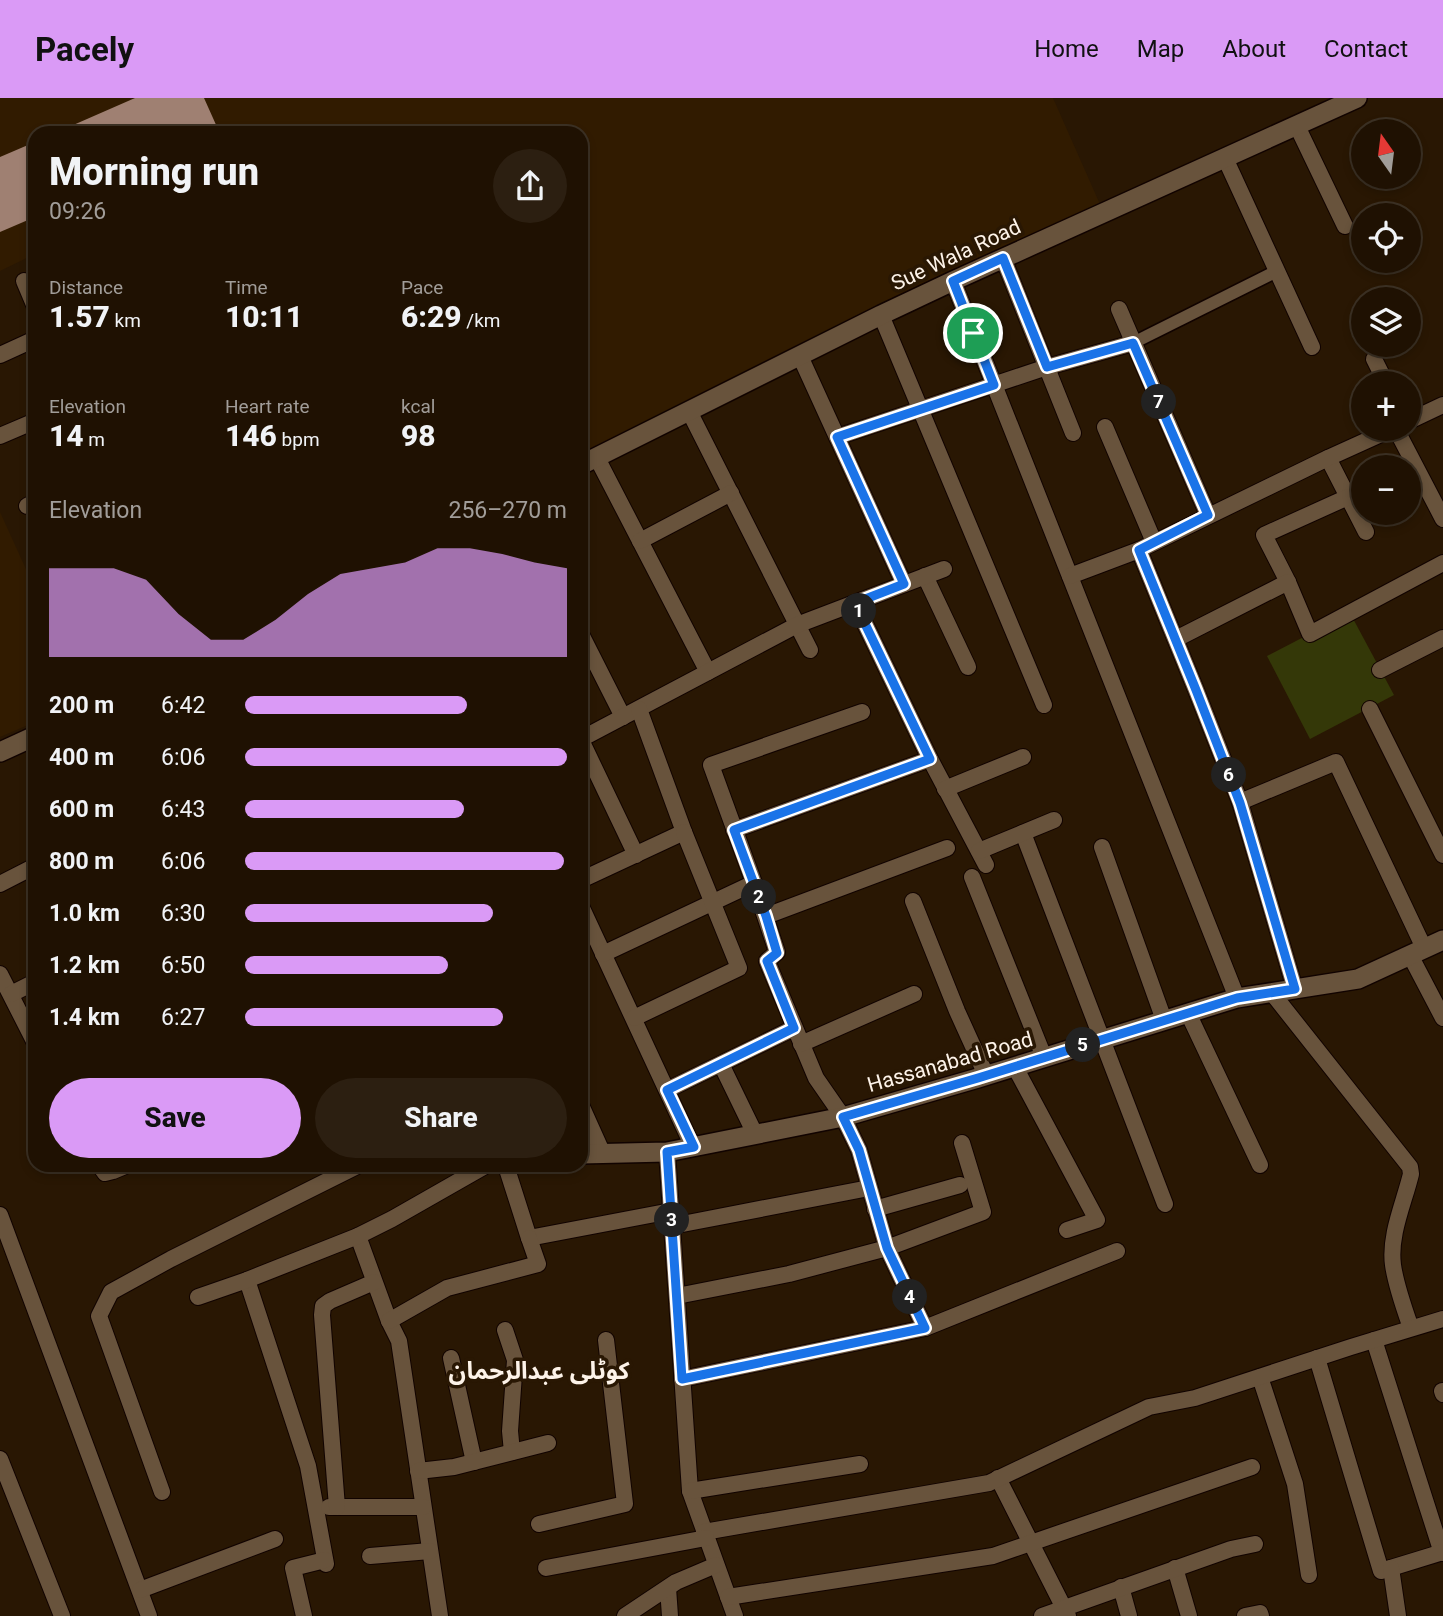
<!DOCTYPE html>
<html lang="en">
<head>
<meta charset="utf-8">
<style>
	:root { --surface:#1f1102; --page:#2c1f11; --text:#f1f3f6; --muted:#a19d99; --line:#3c3124; --accent:#da9af6 }
	body { margin:0; font-family:Roboto,"Noto Sans Arabic",sans-serif; background:var(--page); color:var(--text); height:100vh; display:flex; flex-direction:column; font-size:26px; white-space:nowrap }
	* { box-sizing:border-box; margin:0 }
	p { font-size:23px; color:var(--muted) }
	.icon { flex:none; width:38px; height:38px; fill:none; stroke:currentColor; stroke-width:2; stroke-linecap:round; stroke-linejoin:round }
	.map { position:relative; flex:1; overflow:hidden }
	.details { position:absolute; left:28px; top:28px; width:560px; height:1046px; display:flex; flex-direction:column; background:var(--surface); border-radius:21px; box-shadow:0 4px 10px #0003,0 0 0 2px var(--line) }
	.details>* { flex:none }
	.needle { width:46px; rotate:346deg }
	.buttons { position:absolute; left:1351px; top:21px; display:grid; gap:14px }
	.buttons a { display:grid; place-items:center; width:70px; height:70px; border-radius:50%; background:var(--surface); box-shadow:0 4px 10px #0003,0 0 0 2px var(--line); font-size:35px }
	.pin { position:absolute; display:grid; place-items:center; width:60px; height:60px; color:#fff; margin:-30px; border:4px solid #fff; border-radius:50%; box-shadow:0 2px 7px #0007 }
	.km { position:absolute; width:35px; height:35px; margin:-18px; border-radius:50%; background:#222; color:#fff; font-size:19px; line-height:35px; text-align:center }
	.round { display:grid; place-items:center; flex:none; width:74px; height:74px; border-radius:37px; background:var(--page) }
	.head { display:flex; align-items:center; justify-content:space-between; height:119px; padding:0 21px }
	h1 { font-size:38px; font-weight:800; line-height:52px }
	.metrics { display:grid; grid-template-columns:repeat(3,1fr); gap:10px; height:119px; padding:7px 21px }
	.metrics div { display:grid; align-content:center }
	.metrics b { font-size:30px; font-weight:800 }
	.metrics small { font-size:19px; font-weight:400 }
	.metrics p { font-size:19px }
	.chart { height:196px; padding:14px 21px }
	.chart p { display:flex; justify-content:space-between }
	.chart svg { width:100%; height:126px; margin-top:7px; fill:var(--accent); opacity:.7 }
	.action { display:flex; gap:14px; margin-top:auto; padding:14px 21px }
	.action a { flex:1; height:80px; border-radius:42px; background:var(--accent); color:#111; font-size:28px; font-weight:800; line-height:80px; text-align:center }
	.action a+a { background:var(--page); color:var(--text) }
	ul { padding:0 21px; list-style:none; font-size:23px }
	li { display:grid; grid-template-columns:112px 84px 1fr; align-items:center; height:52px }
	li i { height:18px; border-radius:9px; background:var(--accent) }
	header { display:flex; align-items:center; gap:42px; box-sizing:border-box; height:98px; padding:0 35px; background:var(--accent); color:#111 }
	header strong { font-size:33px }
	nav { display:flex; gap:38px; margin-inline-start:auto; font-size:24px }
	.map>svg:first-child { display:block }
</style>
</head>
<body>
<header>
<strong>Pacely</strong>
<nav><a>Home</a><a>Map</a><a>About</a><a>Contact</a></nav>
</header>
<div class="map">
<svg width="1443" height="1518" viewBox="0 0 1443 1518">
	<rect width="100%" height="100%" fill="#291703"/>
	<g fill="#311b00">
		<polygon points="0,0 1053,0 1103,113 581,366 581,35 35,35 35,156 0,173"/>
		<polygon points="0,414 35,491 35,624 0,639"/>
	</g>
	<polygon fill="#343808" points="1350,515 1394,597 1310,641 1267,558"/>
	<g fill="#9f8072">
		<polygon points="135,0 204,0 217,29 213,31 215,35 55,35"/>
		<polygon points="35,44 35,119 0,134 0,59"/>
	</g>
	<g fill="none" stroke-linecap="round" stroke-linejoin="round">
		<g stroke="#110300" stroke-width="15">
			<polyline id="pedestrian" points="1133,245 1277,173"/>
		</g>
		<g stroke="#110300" stroke-width="18">
			<g id="minor">
				<polyline points="1297,28 1345,128"/>
				<polyline points="1225,60 1312,249"/>
				<polyline points="1003,160 1073,335"/>
				<polyline points="24,183 35,209"/>
				<polyline points="953,183 1237,900"/>
				<polyline points="1119,211 1208,417"/>
				<polyline points="881,217 1044,607"/>
				<polyline points="0,257 35,241"/>
				<polyline points="800,258 904,486"/>
				<polyline points="1374,261 1386,285"/>
				<polyline points="689,313 810,552"/>
				<polyline points="1409,323 1443,307"/>
				<polyline points="1105,329 1154,444"/>
				<polyline points="1396,331 1443,421"/>
				<polyline points="0,338 35,323"/>
				<polyline points="837,339 1047,269 1133,245"/>
				<polyline points="597,360 708,574"/>
				<polyline points="1328,360 1366,434"/>
				<polyline points="27,408 35,404"/>
				<polyline points="640,443 731,395"/>
				<polyline points="925,478 968,569"/>
				<polyline points="1070,478 1139,452"/>
				<polyline points="1288,484 1264,437 1348,399"/>
				<polyline points="855,505 930,661 986,767"/>
				<polyline points="581,536 623,619"/>
				<polyline points="1176,541 1288,484 1310,536 1443,465"/>
				<polyline points="1380,572 1443,540"/>
				<polyline points="1370,611 1443,757"/>
				<polyline points="581,641 797,527 944,471"/>
				<polyline points="581,642 636,757"/>
				<polyline points="945,691 1023,659"/>
				<polyline points="1240,704 1336,664 1424,850"/>
				<polyline points="734,732 930,661"/>
				<polyline points="1023,735 1165,1106"/>
				<polyline points="1102,749 1164,922"/>
				<polyline points="979,753 1054,722"/>
				<polyline points="972,779 1044,959"/>
				<polyline points="581,782 684,734 639,611"/>
				<polyline points="754,785 711,667 862,614"/>
				<polyline points="0,786 35,768"/>
				<polyline points="913,803 957,913 986,977"/>
				<polyline points="581,808 693,1049"/>
				<polyline points="766,818 947,750"/>
				<polyline points="603,856 754,785 777,854 767,863 816,980 843,1019 859,1052 887,1150 925,1230"/>
				<polyline points="1410,857 1443,920"/>
				<polyline points="0,876 35,945"/>
				<polyline points="1295,891 1240,704 1196,592 1139,452 1328,360 1392,331"/>
				<path d="M1272 895 1410 1069 1411 1076C1404 1105 1389 1137 1393 1167 1396 1188 1404 1210 1411 1230"/>
				<polyline points="11,896 35,884"/>
				<polyline points="1188,915 1260,1067"/>
				<polyline points="634,920 739,870 684,734"/>
				<polyline points="801,946 914,896"/>
				<polyline points="721,966 755,1036"/>
				<polyline points="1015,969 1097,1122 1067,1132"/>
				<polyline points="667,992 794,930"/>
				<polyline points="581,1007 603,1056"/>
				<polyline points="667,1054 690,1393 735,1518"/>
				<polyline points="100,1068 105,1075 113,1073 125,1068"/>
				<polyline points="506,1068 529,1140 671,1113"/>
				<polyline points="875,1111 960,1087"/>
				<polyline points="0,1117 149,1518"/>
				<polyline points="672,1128 869,1090"/>
				<polyline points="358,1138 389,1223 399,1243 440,1518"/>
				<polyline points="247,1182 308,1368 326,1466"/>
				<polyline points="677,1198 789,1176 887,1150 983,1114 962,1045"/>
				<polyline points="198,1199 247,1182 358,1138 392,1121 485,1068"/>
				<polyline points="389,1223 447,1190 538,1166 529,1140"/>
				<polyline points="505,1232 515,1262 510,1333 512,1354"/>
				<polyline points="1374,1242 1442,1455"/>
				<polyline points="451,1260 474,1364"/>
				<polyline points="1317,1260 1381,1473 1443,1454"/>
				<polyline points="1260,1279 1295,1386 1309,1477"/>
				<polyline points="682,1281 925,1230 1117,1153"/>
				<polyline points="1442,1293 1443,1296"/>
				<polyline points="0,1361 62,1518"/>
				<polyline points="418,1373 454,1369 548,1345"/>
				<polyline points="998,1380 1068,1518"/>
				<polyline points="690,1393 860,1366"/>
				<polyline points="162,1394 99,1218 111,1194 171,1161 357,1068"/>
				<polyline points="329,1409 423,1409"/>
				<polyline points="337,1409 322,1217 323,1208 330,1203 374,1184"/>
				<polyline points="539,1426 625,1406 606,1242"/>
				<polyline points="704,1434 989,1385 1149,1309 1195,1300 1351,1249 1443,1221"/>
				<polyline points="370,1458 430,1453"/>
				<polyline points="546,1470 706,1440"/>
				<polyline points="1175,1470 1189,1518"/>
				<polyline points="1391,1470 1398,1518"/>
				<polyline points="1121,1489 1129,1518"/>
				<polyline points="668,1490 670,1518"/>
				<polyline points="140,1492 275,1441"/>
				<polyline points="728,1499 993,1458 1252,1369"/>
				<polyline points="304,1518 293,1470 325,1462"/>
				<polyline points="625,1518 676,1484 716,1467"/>
				<polyline points="1042,1518 1231,1451 1255,1446"/>
				<polyline points="1245,1518 1260,1515 1261,1518"/>
			</g>
		</g>
		<g stroke="#110300" stroke-width="22">
			<g id="tertiary">
				<polyline points="581,367 881,217 953,183 1357,0"/>
				<polyline points="0,654 35,638"/>
				<polyline points="581,1056 667,1054 843,1019 978,980 1237,900 1358,881 1443,842"/>
			</g>
		</g>
		<use href="#pedestrian" stroke="#68533c" stroke-width="12"/>
		<use href="#minor" stroke="#68533c" stroke-width="16"/>
		<use href="#tertiary" stroke="#68533c" stroke-width="19"/>
	</g>
	<g fill="none" stroke-linecap="round" stroke-linejoin="round">
		<g stroke="#fff" stroke-width="14">
			<polygon id="route" points="1003,160 1047,269 1133,245 1208,417 1139,452 1196,592 1240,705 1295,891 1237,900 978,980 843,1019 859,1052 887,1150 925,1230 682,1281 667,1054 694,1049 667,992 794,930 767,863 777,855 766,818 734,732 930,661 855,505 904,486 837,339 994,287 953,183"/>
		</g>
		<use href="#route" stroke="#1a73e8" stroke-width="9"/>
	</g>
	<g text-anchor="middle" dominant-baseline="central" stroke-width="7" stroke-linejoin="round" paint-order="stroke">
		<g font-size="21" fill="#fdf3e9" stroke="#291703">
			<text transform="translate(956 157) rotate(-25)">Sue Wala Road</text>
			<text transform="translate(950 964) rotate(-16)">Hassanabad Road</text>
		</g>
		<g font-size="24" font-weight="bold" fill="#fdf3e9" stroke="#291703">
			<text x="539" y="1273">کوٹلی عبدالرحمان</text>
		</g>
	</g>
</svg>
<div class="buttons">
<a><svg class="needle" viewBox="-14 -14 28 28"><path d="M0-13l5 13h-10z" fill="#e53935"/><path d="M0 13l5-13h-10z" fill="#a19d99"/></svg></a>
<a><svg class="icon" aria-label="locate" viewBox="0 0 24 24"><circle cx="12" cy="12" r="6"/><path d="M12 2v4M12 18v4M2 12h4M18 12h4"/></svg></a>
<a><svg class="icon" aria-label="layers" viewBox="0 0 24 24"><path d="M12 4l9 5-9 5-9-5zM3 14l9 5 9-5"/></svg></a>
<a>+</a>
<a>−</a>
</div>
<div class="pin" style="left:973px;top:235px;background:#1e9e55"><svg class="icon" aria-label="arrive" viewBox="0 0 24 24"><path d="M6 21V4h12l-3 4 3 4H6"/></svg></div>
<b class="km" style="left:859px;top:513px">1</b>
<b class="km" style="left:759px;top:799px">2</b>
<b class="km" style="left:672px;top:1122px">3</b>
<b class="km" style="left:910px;top:1199px">4</b>
<b class="km" style="left:1083px;top:947px">5</b>
<b class="km" style="left:1229px;top:677px">6</b>
<b class="km" style="left:1159px;top:304px">7</b>
<section class="details">
<div class="head"><div><h1>Morning run</h1><p>09:26</p></div><a class="round"><svg class="icon" aria-label="share" viewBox="0 0 24 24"><path d="M12 15V3M7 8l5-5 5 5M5 13v7h14v-7"/></svg></a></div>
<div class="metrics">
<div><p>Distance</p><b>1.57<small> km</small></b></div>
<div><p>Time</p><b>10:11</b></div>
<div><p>Pace</p><b>6:29<small> /km</small></b></div>
</div>
<div class="metrics">
<div><p>Elevation</p><b>14<small> m</small></b></div>
<div><p>Heart rate</p><b>146<small> bpm</small></b></div>
<div><p>kcal</p><b>98</b></div>
</div>
<div class="chart"><p><span>Elevation</span>256–270 m</p>
<svg viewBox="0 0 160 44" preserveAspectRatio="none"><path d="M0 44V13L10 13L20 13L30 17L40 29L50 38L60 38L70 31L80 22L90 15L100 13L110 11L120 6L130 6L140 8L150 11L160 13V44z"/></svg>
</div>
<ul>
<li><b>200 m</b>6:42<i style="width:69%"></i></li>
<li><b>400 m</b>6:06<i style="width:100%"></i></li>
<li><b>600 m</b>6:43<i style="width:68%"></i></li>
<li><b>800 m</b>6:06<i style="width:99%"></i></li>
<li><b>1.0 km</b>6:30<i style="width:77%"></i></li>
<li><b>1.2 km</b>6:50<i style="width:63%"></i></li>
<li><b>1.4 km</b>6:27<i style="width:80%"></i></li>
</ul>
<div class="action"><a>Save</a><a>Share</a></div>
</section>
</div>
</body>
</html>
